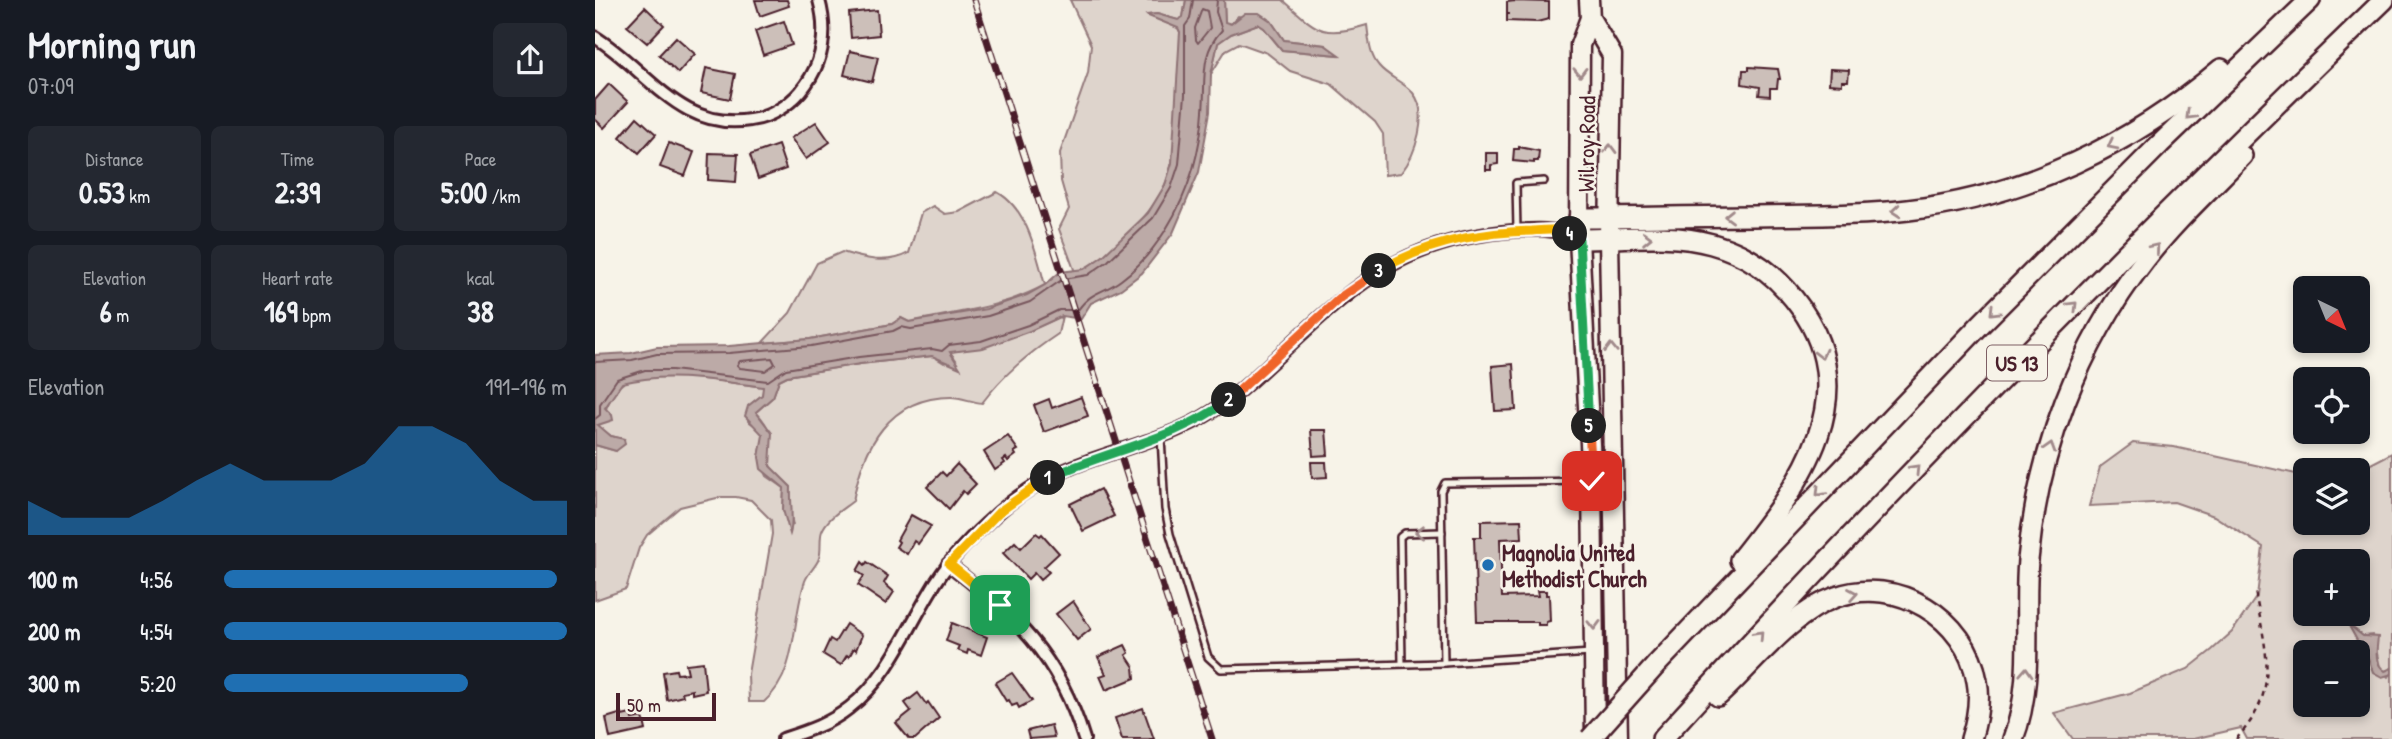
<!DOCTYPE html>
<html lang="en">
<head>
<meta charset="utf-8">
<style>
	:root { --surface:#171b24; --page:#242831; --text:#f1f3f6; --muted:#9ea1a6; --accent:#1f6fb2 }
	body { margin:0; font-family:"Patrick Hand",sans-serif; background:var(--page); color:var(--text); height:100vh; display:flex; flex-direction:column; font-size:26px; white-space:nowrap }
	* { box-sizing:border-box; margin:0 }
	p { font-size:23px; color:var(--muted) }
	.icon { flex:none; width:38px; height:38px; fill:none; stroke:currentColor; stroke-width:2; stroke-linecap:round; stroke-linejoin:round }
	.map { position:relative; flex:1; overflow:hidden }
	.details { display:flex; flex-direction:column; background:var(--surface); width:595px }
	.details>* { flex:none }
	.needle { width:46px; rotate:137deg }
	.buttons { position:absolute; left:1698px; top:276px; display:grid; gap:14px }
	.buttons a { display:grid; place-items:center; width:77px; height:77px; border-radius:10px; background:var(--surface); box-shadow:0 4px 10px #0003; font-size:35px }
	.scale { position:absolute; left:21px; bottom:18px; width:100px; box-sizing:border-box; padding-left:7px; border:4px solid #4a1f2b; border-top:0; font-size:19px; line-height:24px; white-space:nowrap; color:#4a1f2b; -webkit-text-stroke:5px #f7f3e8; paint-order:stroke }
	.pin { position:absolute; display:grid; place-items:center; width:60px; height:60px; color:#fff; margin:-30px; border-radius:14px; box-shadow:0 4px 10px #0006 }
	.km { position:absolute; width:35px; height:35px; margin:-18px; border-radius:50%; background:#222; color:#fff; font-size:19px; line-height:35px; text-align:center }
	.round { display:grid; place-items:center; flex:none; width:74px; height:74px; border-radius:10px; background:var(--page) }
	.summary { display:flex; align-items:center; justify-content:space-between; height:119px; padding:0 28px }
	h1 { font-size:38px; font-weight:700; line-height:52px }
	.stats { display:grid; grid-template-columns:repeat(3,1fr); gap:10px; height:119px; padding:7px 28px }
	.stats div { display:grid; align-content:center; border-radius:10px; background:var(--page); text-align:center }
	.stats b { font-size:30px; font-weight:700 }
	.stats small { font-size:19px; font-weight:400 }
	.stats p { font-size:19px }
	.chart { height:196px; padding:14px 28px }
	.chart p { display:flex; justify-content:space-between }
	.chart svg { width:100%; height:126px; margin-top:7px; fill:var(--accent); opacity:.7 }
	ul { padding:0 28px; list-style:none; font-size:23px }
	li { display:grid; grid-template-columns:112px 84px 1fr; align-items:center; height:52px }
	li i { height:18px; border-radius:9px; background:var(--accent) }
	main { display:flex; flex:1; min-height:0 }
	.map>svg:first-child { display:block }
</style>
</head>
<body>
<main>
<section class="details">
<div class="summary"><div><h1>Morning run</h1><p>07:09</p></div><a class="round"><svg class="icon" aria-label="share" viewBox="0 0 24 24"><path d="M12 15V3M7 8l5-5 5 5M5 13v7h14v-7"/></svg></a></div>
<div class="stats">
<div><p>Distance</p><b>0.53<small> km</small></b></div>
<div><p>Time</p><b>2:39</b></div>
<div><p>Pace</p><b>5:00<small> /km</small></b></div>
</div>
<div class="stats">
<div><p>Elevation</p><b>6<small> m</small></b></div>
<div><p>Heart rate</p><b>169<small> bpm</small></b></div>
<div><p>kcal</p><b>38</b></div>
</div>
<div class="chart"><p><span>Elevation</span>191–196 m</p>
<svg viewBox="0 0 160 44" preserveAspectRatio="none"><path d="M0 44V32L10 38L20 38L30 38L40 32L50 25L60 19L70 25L80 25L90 25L100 19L110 6L120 6L130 12L140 25L150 32L160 32V44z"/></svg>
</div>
<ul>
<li><b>100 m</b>4:56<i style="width:97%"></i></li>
<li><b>200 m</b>4:54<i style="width:100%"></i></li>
<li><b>300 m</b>5:20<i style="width:71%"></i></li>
</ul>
</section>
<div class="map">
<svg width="1797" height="739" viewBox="0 0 1797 739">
	<rect width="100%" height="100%" fill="#f7f3e8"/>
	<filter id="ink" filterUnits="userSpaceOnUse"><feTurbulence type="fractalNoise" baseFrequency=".0143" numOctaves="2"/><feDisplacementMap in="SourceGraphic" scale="14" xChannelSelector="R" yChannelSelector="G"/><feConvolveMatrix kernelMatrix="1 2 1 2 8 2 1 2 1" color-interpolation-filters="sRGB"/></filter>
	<g filter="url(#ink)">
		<g fill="#ded4cc" stroke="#947a7c" stroke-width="2" fill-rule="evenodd">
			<path d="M475 0H591L588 18 583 20 562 14 553 15 583 28 585 32C584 76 587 142 571 182 562 205 543 225 525 242 511 254 498 266 480 272L464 229 474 209 466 181 465 153 493 73 496 45Z"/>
			<path d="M629 0H688C722 30 726 39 772 25 774 39 774 55 784 66 793 77 809 82 818 93 835 113 820 156 806 173L790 175 788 134 780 122 736 84 695 71 672 53 644 43 631 50 616 74 623 43 636 34 663 24 669 28 687 50 742 55 730 45 689 40 676 21 643 16 636 24 630 23Z"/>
			<path d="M402 192C433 209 441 253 450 285 408 308 361 312 314 322L306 318 297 324 215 339 167 343 195 313 222 263 247 252C270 259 292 265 314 253L326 213 338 206 350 214 364 212Z"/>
			<path d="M467 316 463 334C433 354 409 374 387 403 377 402 366 397 356 397 294 397 268 447 258 501 248 509 232 518 227 531 224 539 227 550 224 558 222 566 213 572 210 581 196 621 204 672 169 702H154L153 674 177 534 176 520 156 500 141 497H126L85 507 52 535 44 548 31 589 0 600V445L21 451 29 439 16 436 3 426C10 415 16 390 27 384 53 367 136 383 169 387L167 395 153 406V421L164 428 169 435 164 457 172 476 189 488 188 510 198 526 194 505 196 487C190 481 181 474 176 467 166 452 189 441 161 412L178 397 184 380 192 376 265 364 338 356 349 363 361 360 355 352C395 346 430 334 467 316Z"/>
			<path d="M1538 443 1579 447 1710 476V523H1762V471L1797 453V668L1790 671 1785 667 1778 635 1768 636 1755 627 1763 642 1758 653H1710V705H1762V660L1771 652 1793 677 1797 674V739H1652L1646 728 1598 739H1478L1459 713 1535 693 1593 669 1617 650 1637 632 1662 596 1668 547 1619 516 1579 502 1494 506 1505 467ZM1710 562H1762V614H1710Z"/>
		</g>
		<g fill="#bcaaa7" stroke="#8e7275" stroke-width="2">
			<path d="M591 0H629L630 22 636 24 650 13H664L676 21 689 40 730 45 744 55 687 50 669 28 663 24 636 34 623 43 616 74 615 112 604 172 578 233 547 273 526 289 496 303 486 319 467 316 435 331 388 348 355 352 365 368 337 356 265 364 192 376 184 380 178 397 161 412 177 433 175 466 196 487C195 501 199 521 195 534L188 510 189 488 166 469 164 457 168 435 150 416 153 406 167 395 168 387C122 381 73 371 27 383L10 408 17 415 18 420 3 425 16 436 29 439 30 444 21 451 0 445V355L36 353 62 347 134 346 215 339 297 324 306 318 314 322 391 309 432 295 450 285 465 272 489 269 508 256 553 213 570 185 577 163 585 32 583 28 551 15 562 14 583 20 588 17Z"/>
			<path d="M1753 624 1768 636 1783 637C1782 649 1778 663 1790 671L1797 668V674L1787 677 1778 672 1771 652 1762 660V653H1758L1763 642Z"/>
		</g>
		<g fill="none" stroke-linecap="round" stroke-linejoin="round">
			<g stroke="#78575d" stroke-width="2">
				<polygon points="607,9 612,11 615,28 603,43 601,40 600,28"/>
				<polygon points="177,358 180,364 170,371 145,368 142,365 145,361"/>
				<polyline points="0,362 37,360 62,354 134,353 216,346 298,331 306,327 316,329 393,316 435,302 468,279 493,275 513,261 558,218 576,188 584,164 590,95 590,26 595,19 598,0"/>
				<path d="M0 419 5 415V404L22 379 50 370H77L173 381 191 369 264 357 337 349 347 351 354 345 386 341 433 325 464 310H483C496 291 509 293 526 280 560 255 586 210 598 169 603 151 607 130 608 111 611 80 604 54 627 30L621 12 622 0"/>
			</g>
		</g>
		<g fill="#ccbfb9" stroke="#4a1f2b" stroke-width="2">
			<polygon points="160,0 192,0 194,6 165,16"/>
			<polygon points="920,1 954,2 954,19 942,22 912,21 912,14 915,14 912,14 912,2"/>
			<polygon points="50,7 69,25 52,43 32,26"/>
			<polygon points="282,10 284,35 256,38 254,13"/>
			<polygon points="189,21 197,45 168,55 160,31"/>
			<polygon points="81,37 100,54 83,73 64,55"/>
			<polygon points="255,51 283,57 277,82 249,75"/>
			<polygon points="1154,67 1183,69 1185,79 1183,79 1182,88 1175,88 1175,96 1164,95 1165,87 1147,84 1148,70 1154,70"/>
			<polygon points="111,68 140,74 135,99 106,93"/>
			<polygon points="1235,69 1254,70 1253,81 1247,81 1247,85 1234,84"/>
			<polygon points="14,84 33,102 9,128 0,119 0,100"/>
			<polygon points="42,117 61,134 44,153 25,137"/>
			<polygon points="221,122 235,142 211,159 196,138"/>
			<polygon points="74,143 99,152 90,176 65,167"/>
			<polygon points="183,145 191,169 163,179 155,155"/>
			<polygon points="924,147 944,151 943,161 939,161 939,163 918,161 919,149 924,149"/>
			<polygon points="114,153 143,154 141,182 113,180"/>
			<polygon points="891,153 903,153 903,164 896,165 896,170 891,170"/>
			<polygon points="918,364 921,410 900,411 897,366"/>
			<polygon points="486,397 493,416 449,432 439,405 454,399 457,408"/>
			<polygon points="716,430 731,430 733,455 718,456"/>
			<polygon points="413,436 423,450 419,452 421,455 413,461 411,458 408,460 410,463 400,470 389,452"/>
			<polygon points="716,462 731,462 732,477 717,478"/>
			<polygon points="362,464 381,484 371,494 368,491 354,509 332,487 347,472 351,476"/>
			<polygon points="505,489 519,516 488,531 475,504"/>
			<polygon points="316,515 336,526 323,544 319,541 312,554 301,547 304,542 302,540"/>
			<polygon points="926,520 927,538 905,539 907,597 943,596 942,591 951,591 951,595 954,595 955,621 951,622 951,625 943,625 943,622 882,622 879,537 886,537 886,521"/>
			<polygon points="441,533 445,536 447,534 464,553 449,567 454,572 445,580 439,573 433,579 408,553 420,542 426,548"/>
			<polygon points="267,562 270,565 272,562 293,576 289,583 299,592 291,604 263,585 269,576 262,571"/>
			<polygon points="478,601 496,629 482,640 461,614"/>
			<polygon points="357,623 392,637 386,655 373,650 372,654 362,650 364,646 351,641"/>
			<polygon points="251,624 267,635 261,650 259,648 254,657 252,655 246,665 228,654 235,639 240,642"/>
			<polygon points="530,645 534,653 531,655 539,667 540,678 511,690 505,676 511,674 503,657"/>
			<polygon points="108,662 111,691 97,694 97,690 87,692 88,696 72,700 68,672 81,670 82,674 93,673 91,664"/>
			<polygon points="417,673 437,701 424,708 422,704 417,706 414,700 411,701 400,683"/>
			<polygon points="323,693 331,704 333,702 344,718 320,739 314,739 301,723 316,711 310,703"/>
			<polygon points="548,708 559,739 527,739 520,718"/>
			<polygon points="27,713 27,716 36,714 37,719 48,717 51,730 15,738 11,718"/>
			<polygon points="456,725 459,737 434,739 432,731"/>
		</g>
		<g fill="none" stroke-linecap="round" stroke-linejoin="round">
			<g stroke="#4a1f2b" stroke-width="10">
				<g id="service">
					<polyline points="922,231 921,183 949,181"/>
					<polyline points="566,437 570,509 575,534 613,657 626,669 849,663 996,653"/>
					<polyline points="849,663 846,491 850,483 995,481"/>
					<polyline points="807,664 805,537 810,533 847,532"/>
				</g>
			</g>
			<g stroke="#4a1f2b" stroke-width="16">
				<g id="minor">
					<path d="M0 37C54 71 85 131 155 120 174 118 193 106 206 91 228 64 233 33 224 0"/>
					<path d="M353 564C421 617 463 654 489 739"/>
					<path d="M188 739C212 731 234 724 254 708 292 679 311 632 335 592 350 566 370 543 392 523 417 499 448 478 480 466 523 449 568 440 608 417 636 401 658 379 682 357 754 289 803 243 907 232 933 230 960 226 984 239"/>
				</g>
			</g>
			<g stroke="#4a1f2b" stroke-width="23">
				<g id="primary">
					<polyline points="994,0 995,18 985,45 984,239 997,481 1000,739"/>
					<polyline points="995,18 1017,55 1014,239 1023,739"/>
				</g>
			</g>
			<g stroke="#4a1f2b" stroke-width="24">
				<g id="motorway">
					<path d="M984 218C1043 218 1101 216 1159 216 1210 215 1262 216 1313 210 1429 197 1538 144 1626 69"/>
					<path d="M984 239C1027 239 1075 232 1117 244 1150 253 1178 272 1199 299 1274 393 1206 483 1145 560"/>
					<polyline points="1062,664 1386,324 1565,144 1715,0"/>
					<path d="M1123 696C1158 664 1196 613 1241 597 1301 575 1372 618 1382 681 1386 701 1382 720 1376 739"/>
					<path d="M1067 739C1299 484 1541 239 1789 0"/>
					<path d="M1418 739C1440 682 1428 619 1433 560 1443 452 1483 346 1549 261 1578 223 1614 190 1647 156"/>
				</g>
			</g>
			<path stroke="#4a1f2b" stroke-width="2.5" stroke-dasharray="5 5" stroke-linecap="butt" d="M1641 739C1687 691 1670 650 1660 591"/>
			<use href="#service" stroke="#f7f3e8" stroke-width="5"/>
			<use href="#minor" stroke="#f7f3e8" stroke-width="10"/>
			<use href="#primary" stroke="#f7f3e8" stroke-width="18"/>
			<use href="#motorway" stroke="#f7f3e8" stroke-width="19"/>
			<g stroke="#4a1f2b" stroke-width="7">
				<polyline id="rail" points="379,0 617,739"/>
			</g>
			<use href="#rail" stroke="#f7f3e8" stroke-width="4.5" stroke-dasharray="13" stroke-linecap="butt"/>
			<g stroke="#4a1f2b" stroke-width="24" stroke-linecap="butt">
				<polyline id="motorway-bridge" points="995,739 1062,664"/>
			</g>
			<use href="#motorway-bridge" stroke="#f7f3e8" stroke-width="19"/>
		</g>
		<defs><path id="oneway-chevron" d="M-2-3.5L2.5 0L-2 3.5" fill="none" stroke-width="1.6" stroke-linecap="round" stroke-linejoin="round" transform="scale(1.75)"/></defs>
		<g stroke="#a0898a">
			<use href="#oneway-chevron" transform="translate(985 72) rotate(89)"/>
			<use href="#oneway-chevron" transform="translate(1595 115) rotate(136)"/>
			<use href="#oneway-chevron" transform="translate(1517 145) rotate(153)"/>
			<use href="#oneway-chevron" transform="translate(1015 149) rotate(-89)"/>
			<use href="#oneway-chevron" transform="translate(1301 211) rotate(175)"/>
			<use href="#oneway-chevron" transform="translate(1134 216) rotate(179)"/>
			<use href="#oneway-chevron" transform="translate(1052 238) rotate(-1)"/>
			<use href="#oneway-chevron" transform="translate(1560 248) rotate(-50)"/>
			<use href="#oneway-chevron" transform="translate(1478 306) rotate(-45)"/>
			<use href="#oneway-chevron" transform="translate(1399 311) rotate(135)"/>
			<use href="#oneway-chevron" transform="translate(1016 348) rotate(-91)"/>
			<use href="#oneway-chevron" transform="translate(1226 354) rotate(76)"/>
			<use href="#oneway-chevron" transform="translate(1455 447) rotate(-73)"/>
			<use href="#oneway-chevron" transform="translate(1320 469) rotate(-46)"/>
			<use href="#oneway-chevron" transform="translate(1225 492) rotate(134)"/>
			<use href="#oneway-chevron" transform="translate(825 532) rotate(179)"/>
			<use href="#oneway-chevron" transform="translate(1258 594) rotate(-10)"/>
			<use href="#oneway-chevron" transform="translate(999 625) rotate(89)"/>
			<use href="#oneway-chevron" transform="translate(1164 635) rotate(-47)"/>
			<use href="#oneway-chevron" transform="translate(1431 672) rotate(-87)"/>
		</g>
	</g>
	<g fill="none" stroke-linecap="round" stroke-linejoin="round" filter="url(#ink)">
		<g stroke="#fff" stroke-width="14">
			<polyline id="split-1" points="405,605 354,564 404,512 453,478"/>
		</g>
		<g stroke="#fff" stroke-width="14">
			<path id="split-2" d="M453 478C513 450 580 440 634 400"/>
		</g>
		<g stroke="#fff" stroke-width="14">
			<polyline id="split-3" points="634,400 746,297 784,271"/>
		</g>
		<g stroke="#fff" stroke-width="14">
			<path id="split-4" d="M784 271C830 243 884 232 937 231 950 230 963 228 975 234"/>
		</g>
		<g stroke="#fff" stroke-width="14">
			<polyline id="split-5" points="975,234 984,239 994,426"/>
		</g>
		<g stroke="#fff" stroke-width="14">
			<polyline id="split-6" points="994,426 997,481"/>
		</g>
		<use href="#split-1" stroke="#f5b400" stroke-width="9"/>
		<use href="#split-2" stroke="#22a559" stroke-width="9"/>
		<use href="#split-3" stroke="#f0652b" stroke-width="9"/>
		<use href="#split-4" stroke="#f5b400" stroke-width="9"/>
		<use href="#split-5" stroke="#22a559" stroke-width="9"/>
		<use href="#split-6" stroke="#f0652b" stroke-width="9"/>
	</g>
	<circle fill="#1f6fb2" stroke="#f7f3e8" stroke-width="2.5" cx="893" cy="565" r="7"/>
	<g text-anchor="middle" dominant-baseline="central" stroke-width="5" stroke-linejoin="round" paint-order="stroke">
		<rect fill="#f7f3e8" stroke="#7e5f64" stroke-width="2" x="1392" y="345.5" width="60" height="35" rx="5"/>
		<g font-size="21" font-weight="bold" fill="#4a1f2b">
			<text x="1422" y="363">US 13</text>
		</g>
		<g font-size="23" fill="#4a1f2b" stroke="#f7f3e8">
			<text transform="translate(991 144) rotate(-89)">Wilroy Road</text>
		</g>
		<g font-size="23" font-weight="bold" fill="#4a1f2b" stroke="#f7f3e8" text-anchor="start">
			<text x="907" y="552">Magnolia United<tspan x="907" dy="26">Methodist Church</tspan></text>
		</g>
	</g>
</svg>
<div class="buttons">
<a><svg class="needle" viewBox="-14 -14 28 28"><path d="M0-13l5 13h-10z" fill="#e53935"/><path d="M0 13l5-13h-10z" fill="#9ea1a6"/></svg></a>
<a><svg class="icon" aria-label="locate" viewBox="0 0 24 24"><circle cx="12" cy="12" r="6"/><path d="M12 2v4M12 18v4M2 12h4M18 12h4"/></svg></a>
<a><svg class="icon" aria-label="layers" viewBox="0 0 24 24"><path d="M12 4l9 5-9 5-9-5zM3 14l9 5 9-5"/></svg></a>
<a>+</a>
<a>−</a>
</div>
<div class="scale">50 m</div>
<div class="pin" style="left:405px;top:605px;background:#1e9e55"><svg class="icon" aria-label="arrive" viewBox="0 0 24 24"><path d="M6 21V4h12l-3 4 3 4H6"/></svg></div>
<div class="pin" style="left:997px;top:481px;background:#d93025"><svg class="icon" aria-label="check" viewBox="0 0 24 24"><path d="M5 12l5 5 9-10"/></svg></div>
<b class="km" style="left:453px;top:478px">1</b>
<b class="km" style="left:634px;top:400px">2</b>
<b class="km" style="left:784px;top:271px">3</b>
<b class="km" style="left:975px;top:234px">4</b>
<b class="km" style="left:994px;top:426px">5</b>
</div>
</main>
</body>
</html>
